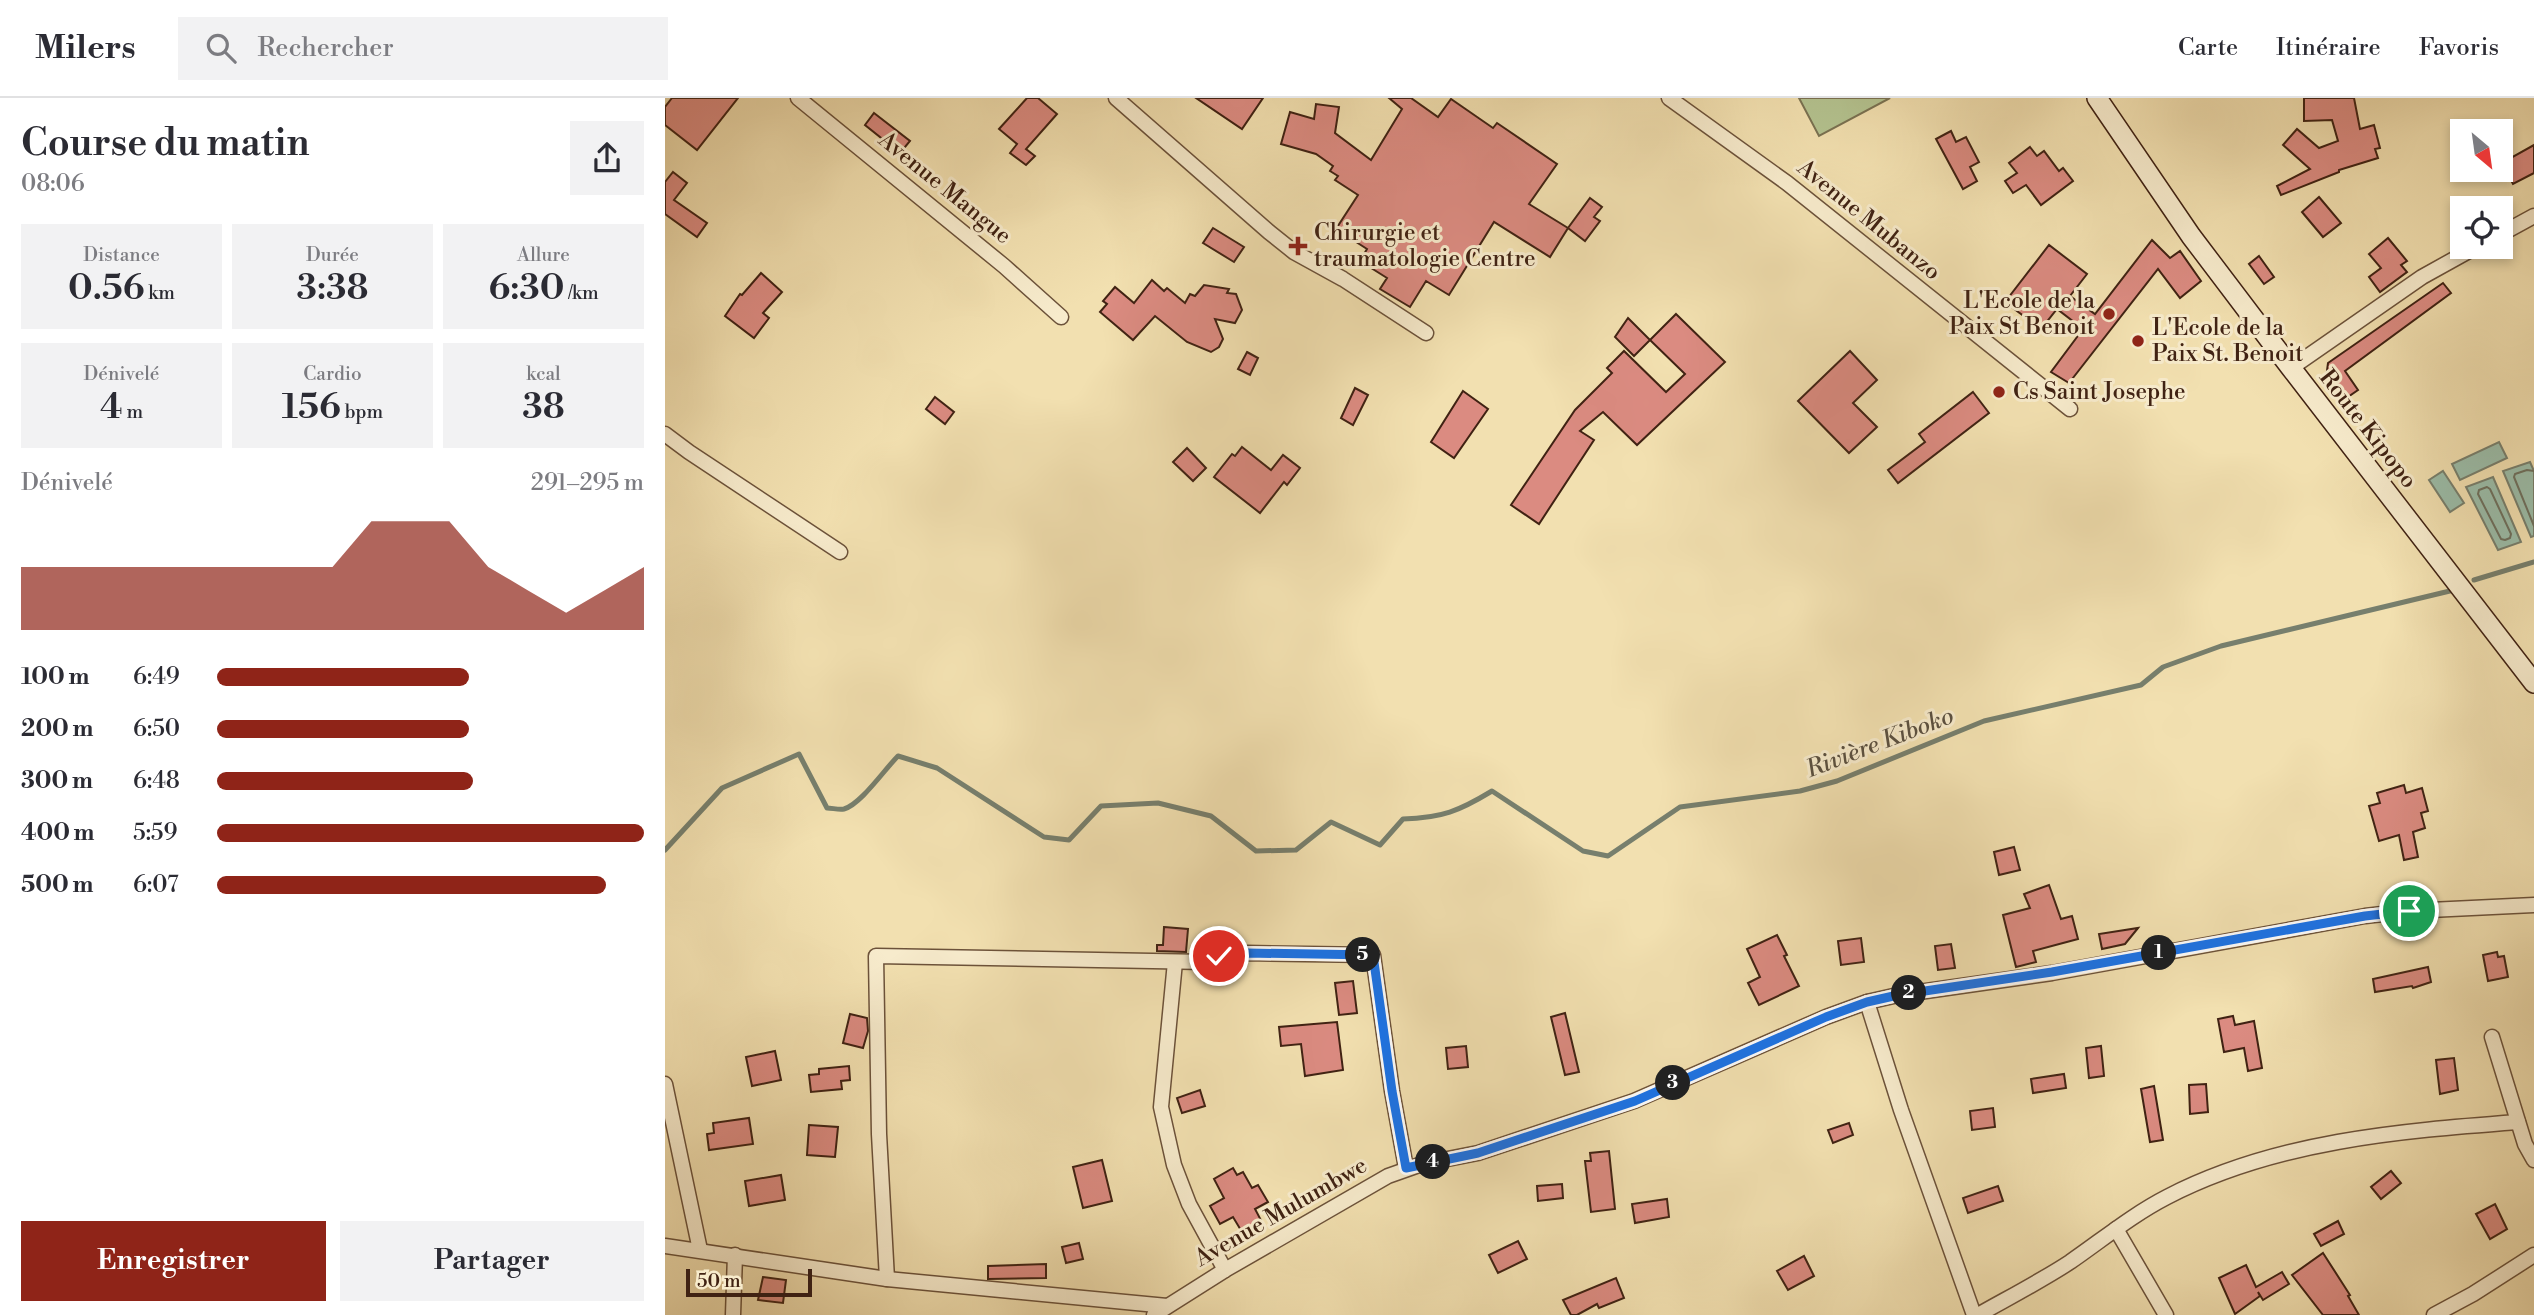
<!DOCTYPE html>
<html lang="fr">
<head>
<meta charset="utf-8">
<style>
	:root { --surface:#fff; --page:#f2f2f3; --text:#2b2b33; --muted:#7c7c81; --line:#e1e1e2; --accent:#8f2418 }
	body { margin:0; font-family:"Libre Bodoni",serif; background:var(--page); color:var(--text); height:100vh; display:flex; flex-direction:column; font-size:26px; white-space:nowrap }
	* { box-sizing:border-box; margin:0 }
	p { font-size:23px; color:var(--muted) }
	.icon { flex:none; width:38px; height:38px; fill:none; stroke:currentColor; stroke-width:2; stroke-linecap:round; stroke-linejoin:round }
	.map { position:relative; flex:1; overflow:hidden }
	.panel { display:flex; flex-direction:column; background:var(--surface); width:665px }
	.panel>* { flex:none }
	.needle { width:46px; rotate:151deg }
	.buttons { position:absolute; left:1785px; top:21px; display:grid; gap:14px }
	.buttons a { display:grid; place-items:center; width:63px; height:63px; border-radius:0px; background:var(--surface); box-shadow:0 4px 10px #0003; font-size:35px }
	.scale { position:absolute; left:21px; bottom:18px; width:126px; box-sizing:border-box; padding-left:7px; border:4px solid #402213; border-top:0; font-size:19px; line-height:24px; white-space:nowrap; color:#402213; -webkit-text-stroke:5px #f7ebcc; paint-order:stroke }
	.pin { position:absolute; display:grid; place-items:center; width:60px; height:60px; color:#fff; margin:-30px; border:4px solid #fff; border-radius:50%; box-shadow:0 2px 7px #0007 }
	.km { position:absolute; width:35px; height:35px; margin:-18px; border-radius:50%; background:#222; color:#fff; font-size:19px; line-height:35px; text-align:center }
	.round { display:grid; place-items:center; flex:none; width:74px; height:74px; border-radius:0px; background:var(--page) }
	.overview { display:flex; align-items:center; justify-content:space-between; height:119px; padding:0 21px }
	h1 { font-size:38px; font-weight:600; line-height:52px }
	.figures { display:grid; grid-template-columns:repeat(3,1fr); gap:10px; height:119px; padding:7px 21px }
	.figures div { display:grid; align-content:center; border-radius:0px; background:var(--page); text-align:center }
	.figures b { font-size:35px; font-weight:600 }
	.figures small { font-size:19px; font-weight:400 }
	.figures p { font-size:19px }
	.chart { height:196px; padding:14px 21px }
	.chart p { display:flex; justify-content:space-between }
	.chart svg { width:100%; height:126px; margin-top:7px; fill:var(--accent); opacity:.7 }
	.cta { display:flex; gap:14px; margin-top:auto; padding:14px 21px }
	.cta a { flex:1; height:80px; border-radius:0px; background:var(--accent); color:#fff; font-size:28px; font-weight:600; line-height:80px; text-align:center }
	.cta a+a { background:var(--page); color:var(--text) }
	ul { padding:0 21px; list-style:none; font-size:23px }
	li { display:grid; grid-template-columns:112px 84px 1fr; align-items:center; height:52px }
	li i { height:18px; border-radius:9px; background:var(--accent) }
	header { display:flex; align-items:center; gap:42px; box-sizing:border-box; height:98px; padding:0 35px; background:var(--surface); border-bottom:2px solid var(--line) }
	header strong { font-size:33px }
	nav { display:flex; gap:38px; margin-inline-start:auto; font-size:24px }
	.search { width:490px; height:63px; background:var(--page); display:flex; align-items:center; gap:18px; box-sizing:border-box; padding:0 24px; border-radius:0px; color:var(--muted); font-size:26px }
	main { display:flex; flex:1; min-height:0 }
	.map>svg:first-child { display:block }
</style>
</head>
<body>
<header>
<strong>Milers</strong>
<div class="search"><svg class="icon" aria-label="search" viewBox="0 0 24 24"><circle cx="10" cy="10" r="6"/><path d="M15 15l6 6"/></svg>Rechercher</div>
<nav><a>Carte</a><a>Itinéraire</a><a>Favoris</a></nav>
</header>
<main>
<section class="panel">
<div class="overview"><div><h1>Course du matin</h1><p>08:06</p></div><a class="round"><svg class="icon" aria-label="share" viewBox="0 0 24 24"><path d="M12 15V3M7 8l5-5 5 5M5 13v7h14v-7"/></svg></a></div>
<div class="figures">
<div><p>Distance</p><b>0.56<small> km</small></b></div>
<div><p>Durée</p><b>3:38</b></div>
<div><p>Allure</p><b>6:30<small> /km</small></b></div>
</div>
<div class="figures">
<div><p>Dénivelé</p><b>4<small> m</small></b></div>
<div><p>Cardio</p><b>156<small> bpm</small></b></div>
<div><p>kcal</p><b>38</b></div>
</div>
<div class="chart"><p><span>Dénivelé</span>291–295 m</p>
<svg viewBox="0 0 160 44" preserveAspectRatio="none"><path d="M0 44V22L10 22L20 22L30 22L40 22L50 22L60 22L70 22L80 22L90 6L100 6L110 6L120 22L130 30L140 38L150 30L160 22V44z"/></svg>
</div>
<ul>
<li><b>100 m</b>6:49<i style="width:59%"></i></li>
<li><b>200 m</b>6:50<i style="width:59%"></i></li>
<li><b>300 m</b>6:48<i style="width:60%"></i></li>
<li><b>400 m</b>5:59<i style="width:100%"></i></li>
<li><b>500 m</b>6:07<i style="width:91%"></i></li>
</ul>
<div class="cta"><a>Enregistrer</a><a>Partager</a></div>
</section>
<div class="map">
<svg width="1869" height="1217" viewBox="0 0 1869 1217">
	<rect width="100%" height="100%" fill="#f2e0b0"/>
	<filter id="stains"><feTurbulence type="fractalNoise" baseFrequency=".00286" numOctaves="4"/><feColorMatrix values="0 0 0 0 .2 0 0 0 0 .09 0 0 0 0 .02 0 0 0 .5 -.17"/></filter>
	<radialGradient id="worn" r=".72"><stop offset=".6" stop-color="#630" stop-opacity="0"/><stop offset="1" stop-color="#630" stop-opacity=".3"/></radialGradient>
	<polygon fill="#b4c390" stroke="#7a7252" stroke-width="2" points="1134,0 1225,0 1154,38"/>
	<g fill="#9bbda9" stroke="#777f6d" stroke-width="2">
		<polygon points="1834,344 1842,360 1795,382 1787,366"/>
		<polygon points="1865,364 1869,373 1869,438 1866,439 1838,373"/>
		<polygon points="1778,373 1799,405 1785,414 1764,382"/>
		<polygon points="1828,379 1856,444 1833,452 1801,389"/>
	</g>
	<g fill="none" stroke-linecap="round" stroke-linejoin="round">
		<g stroke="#6e705e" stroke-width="2">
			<polyline points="1869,373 1862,372 1850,376 1849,379 1869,428"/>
			<polygon points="1822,389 1825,391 1846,436 1845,440 1840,442 1836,441 1813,396 1814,392"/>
		</g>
		<g stroke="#777f6d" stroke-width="5">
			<polyline points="1809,482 1869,464"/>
			<path d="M0 752 57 690 134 656 162 710C167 710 174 712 179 711 196 706 219 672 233 658L272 670 379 739 404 742 436 708 493 705 546 718 591 753 631 752 666 724 715 747 738 721C777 720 794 713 827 693L918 753 943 758 1015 709 1135 693 1172 683 1319 623 1476 587 1498 569 1556 548 1789 492"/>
		</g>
	</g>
	<g fill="#db8b81" stroke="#402213" stroke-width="2">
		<polygon points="7,0 73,0 32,52 0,27 0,9"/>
		<polygon points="362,0 373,0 392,16 361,51 370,58 361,67 345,55 352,46 334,31"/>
		<polygon points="531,0 598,0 577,31"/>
		<polygon points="724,0 746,0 773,19 786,1 828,30 832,25 892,66 864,106 903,130 885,159 829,124 784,197 761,183 745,209 715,191 722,180 695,163 702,151 671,131 693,97 670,82 673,78 665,73 668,68 651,56 616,46 625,14 649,21 651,6 674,9 670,35 706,62 737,11"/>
		<polygon points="1639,0 1689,0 1695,31 1709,27 1715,50 1710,51 1713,60 1674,72 1674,74 1616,97 1612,88 1645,71 1618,47 1632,31 1654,50 1673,43 1667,22 1639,23"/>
		<polygon points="209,15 245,43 235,55 200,27"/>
		<polygon points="1286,33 1291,44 1301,39 1314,64 1305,69 1312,83 1298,91 1271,41"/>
		<polygon points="1869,47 1869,75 1848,86 1837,65"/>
		<polygon points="1365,49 1372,58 1379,53 1394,73 1398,70 1408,83 1376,107 1361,87 1348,95 1340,83 1352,75 1344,65"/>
		<polygon points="8,74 22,85 9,102 42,125 32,139 0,116 0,84"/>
		<polygon points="1654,99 1676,125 1658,139 1637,114"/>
		<polygon points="925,100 937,109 929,119 935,123 920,143 903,130"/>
		<polygon points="548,130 579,149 569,164 538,145"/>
		<polygon points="1723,140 1742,163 1736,167 1742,174 1715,194 1704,179 1716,170 1704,156"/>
		<polygon points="1487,142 1505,160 1515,153 1536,183 1515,200 1493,171 1404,285 1386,274 1418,231 1392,211 1376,231 1340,204 1384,147 1422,176 1405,198 1430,216"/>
		<polygon points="1594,158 1609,179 1599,186 1584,166"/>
		<polygon points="96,175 117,194 98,215 104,220 89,240 60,218 75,196 77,197"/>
		<polygon points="487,182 499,193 502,190 520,205 525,196 530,198 539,187 564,191 562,195 571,196 577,212 570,225 550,221 558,241 554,249 546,254 522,244 490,218 468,242 435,214 442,206 438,203 450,189 469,205"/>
		<polygon points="1778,185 1786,195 1680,273 1693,292 1677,303 1661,280 1663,265"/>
		<polygon points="1011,216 1060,264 972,347 938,314 915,333 929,342 874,426 846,407 910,312 947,275 942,270 959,253 1001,294 1020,276 985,242"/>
		<polygon points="963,220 985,242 969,258 950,239"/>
		<polygon points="1185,253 1212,282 1188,305 1212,329 1184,355 1133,303"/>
		<polygon points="582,254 593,260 585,277 573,271"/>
		<polygon points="690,290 703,297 688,327 676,320"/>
		<polygon points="798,293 823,311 789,360 766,344"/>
		<polygon points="1308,294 1324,315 1233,385 1223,372 1260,344 1254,336"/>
		<polygon points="270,299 289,314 280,326 261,311"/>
		<polygon points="577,349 606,372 618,357 635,370 622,387 619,384 595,415 549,379 567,356 570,358"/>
		<polygon points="522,350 541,370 528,383 508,364"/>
		<polygon points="1739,687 1741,695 1757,690 1763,713 1756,715 1760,730 1748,734 1753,759 1739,762 1734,737 1714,743 1704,708 1715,705 1712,695"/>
		<polygon points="1349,749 1355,772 1334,777 1329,754"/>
		<polygon points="1384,787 1396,821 1407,818 1413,841 1368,853 1371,864 1351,869 1338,817 1365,810 1359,796"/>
		<polygon points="499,829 523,831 521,854 492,853 492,847 498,847"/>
		<polygon points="1473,830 1460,846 1437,851 1434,836"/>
		<polygon points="1112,837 1122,857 1119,858 1134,888 1094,907 1083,885 1095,879 1082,851"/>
		<polygon points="1196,840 1199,864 1176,867 1173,843"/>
		<polygon points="1286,846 1290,870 1273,872 1270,848"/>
		<polygon points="1832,854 1833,859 1839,858 1843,879 1823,883 1818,857"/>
		<polygon points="1763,869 1766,884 1748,890 1747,888 1710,894 1708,881"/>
		<polygon points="688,883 692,915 674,917 670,885"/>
		<polygon points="900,915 914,974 900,977 886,919"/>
		<polygon points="185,916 202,920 203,933 198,950 178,945"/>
		<polygon points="1568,918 1570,927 1589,923 1597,970 1583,973 1579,950 1559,954 1553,921"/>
		<polygon points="672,924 678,972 640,978 636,946 616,948 614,929"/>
		<polygon points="801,948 803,969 783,971 781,950"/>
		<polygon points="1436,948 1439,978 1424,980 1421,950"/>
		<polygon points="110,953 116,982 87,988 81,959"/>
		<polygon points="1789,960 1793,992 1775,996 1771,962"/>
		<polygon points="184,968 185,982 176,983 177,991 146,994 144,977 154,976 154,971"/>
		<polygon points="1399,976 1401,990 1368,995 1366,981"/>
		<polygon points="1541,986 1543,1014 1525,1016 1524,987"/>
		<polygon points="1489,988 1498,1042 1485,1044 1476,991"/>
		<polygon points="535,992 540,1008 517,1015 512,1000"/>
		<polygon points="1328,1010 1330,1029 1307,1032 1305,1013"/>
		<polygon points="84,1020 88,1046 44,1052 42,1036 49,1035 48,1025"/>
		<polygon points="1184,1025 1188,1037 1168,1045 1163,1032"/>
		<polygon points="144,1027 173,1029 170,1059 142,1057"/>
		<polygon points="944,1053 950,1111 926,1114 920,1063 926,1063 925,1055"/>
		<polygon points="437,1062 447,1103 418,1110 408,1069"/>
		<polygon points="568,1070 572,1077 578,1074 587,1090 593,1087 603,1104 590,1111 599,1128 580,1139 568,1119 555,1126 545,1108 559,1100 549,1081"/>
		<polygon points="1726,1073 1736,1085 1716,1101 1706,1089"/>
		<polygon points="116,1077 120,1102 84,1108 80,1083"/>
		<polygon points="897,1086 898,1100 873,1103 872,1088"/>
		<polygon points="1333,1088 1338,1103 1303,1115 1298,1100"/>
		<polygon points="1002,1101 1004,1119 970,1125 967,1106"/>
		<polygon points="1830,1106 1842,1131 1825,1141 1811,1116"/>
		<polygon points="1673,1123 1679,1136 1656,1148 1649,1136"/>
		<polygon points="853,1143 862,1161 833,1175 824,1157"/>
		<polygon points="414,1145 418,1161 401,1165 397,1149"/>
		<polygon points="1658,1155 1685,1197 1683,1198 1694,1217 1658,1217 1627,1177"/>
		<polygon points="1139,1158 1149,1178 1123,1192 1112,1173"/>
		<polygon points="381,1166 381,1180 323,1181 323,1168"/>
		<polygon points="1581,1167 1591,1189 1617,1174 1624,1186 1598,1202 1593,1194 1595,1198 1570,1216 1554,1180"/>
		<polygon points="98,1179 121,1182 118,1205 93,1202"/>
		<polygon points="951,1180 959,1200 934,1210 932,1206 912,1217 906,1217 898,1202"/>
	</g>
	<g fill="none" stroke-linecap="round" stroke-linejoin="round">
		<g stroke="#6c523a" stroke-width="17">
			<g id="street">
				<polyline points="133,0 339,168 396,219"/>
				<polyline points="451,0 604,134 629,154 678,181 761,235"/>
				<polyline points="1004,0 1122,85 1405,311"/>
				<polyline points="1836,136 1869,118"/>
				<polyline points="1626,270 1757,179 1811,149"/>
				<polyline points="0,336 24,354 175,454"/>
				<polyline points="510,864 496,1009 509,1067 524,1106 560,1172"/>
				<polyline points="1202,904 1236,1012 1309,1217"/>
				<polyline points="1827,939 1860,1046 1869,1062"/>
				<polyline points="0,986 35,1152"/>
				<polyline points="1451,1131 1501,1217"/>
				<polyline points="0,1148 222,1181 502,1208"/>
				<polyline points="222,1181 214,1036 211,858 542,864 554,857 581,855 708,857 727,993 741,1070"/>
				<polyline points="68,1217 70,1157"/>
				<polyline points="489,1217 560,1172 723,1078 757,1066 813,1055 969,1003 1161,919 1202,904 1233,897 1387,875 1700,818 1744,813 1869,807"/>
				<path d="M1313 1217C1343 1200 1376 1183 1405 1164 1437 1142 1467 1117 1502 1099 1610 1043 1734 1033 1853 1024"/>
				<polyline points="1769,1217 1808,1196 1869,1157"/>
			</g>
		</g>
		<g stroke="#402213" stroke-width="22">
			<polyline id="secondary" points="1432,0 1526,138 1626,270 1869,585"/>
		</g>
		<use href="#street" stroke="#f7ebcc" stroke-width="14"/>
		<use href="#secondary" stroke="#f7ebcc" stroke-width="19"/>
	</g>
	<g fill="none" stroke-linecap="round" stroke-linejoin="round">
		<g stroke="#fff" stroke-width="14">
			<polyline id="route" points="554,858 582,855 708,857 727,993 741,1070 813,1055 970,1003 1161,919 1202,904 1233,897 1387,874 1700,818 1744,813"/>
		</g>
		<use href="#route" stroke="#1a73e8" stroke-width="9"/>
	</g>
	<g fill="#8f2418" stroke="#f7ebcc" stroke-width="2.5">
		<path d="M629.5 137.5h7v7h7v7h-7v7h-7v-7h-7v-7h7z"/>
		<circle cx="1444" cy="216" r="7"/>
		<circle cx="1473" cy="243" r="7"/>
		<circle cx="1334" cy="294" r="7"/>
	</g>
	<g text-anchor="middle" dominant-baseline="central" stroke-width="6" stroke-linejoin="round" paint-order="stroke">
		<g font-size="23" fill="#402213" stroke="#f7ebcc">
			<text transform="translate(280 90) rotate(39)">Avenue Mangue</text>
			<text transform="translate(1204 122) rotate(39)">Avenue Mubanzo</text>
			<text transform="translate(1703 331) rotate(52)">Route Kipopo</text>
			<text transform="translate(616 1114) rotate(-30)">Avenue Mulumbwe</text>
		</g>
		<g font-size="23" fill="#402213" stroke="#f7ebcc" text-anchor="start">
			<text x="649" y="135">Chirurgie et<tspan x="649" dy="26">traumatologie Centre</tspan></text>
			<text x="1430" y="203" text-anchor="end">L'Ecole de la<tspan x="1430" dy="26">Paix St Benoit</tspan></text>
			<text x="1487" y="230">L'Ecole de la<tspan x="1487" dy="26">Paix St. Benoit</tspan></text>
			<text x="1348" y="294">Cs Saint Josephe</text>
		</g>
		<g font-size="24" font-style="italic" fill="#5b5040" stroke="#f7ebcc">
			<text transform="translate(1215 645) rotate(-21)">Rivière Kiboko</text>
		</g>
	</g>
	<rect width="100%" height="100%" filter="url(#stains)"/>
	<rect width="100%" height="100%" fill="url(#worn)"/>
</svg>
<div class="buttons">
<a><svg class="needle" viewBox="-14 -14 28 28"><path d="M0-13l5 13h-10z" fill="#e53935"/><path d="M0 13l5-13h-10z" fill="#7c7c81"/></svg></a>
<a><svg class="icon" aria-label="locate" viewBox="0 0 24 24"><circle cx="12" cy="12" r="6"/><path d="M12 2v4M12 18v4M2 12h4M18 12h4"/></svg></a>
</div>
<div class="scale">50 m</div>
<div class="pin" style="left:1744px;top:813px;background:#1e9e55"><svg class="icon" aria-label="arrive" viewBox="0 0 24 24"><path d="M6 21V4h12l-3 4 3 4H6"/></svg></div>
<div class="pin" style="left:554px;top:858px;background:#d93025"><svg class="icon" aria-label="check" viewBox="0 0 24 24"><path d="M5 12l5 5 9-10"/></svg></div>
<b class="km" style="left:1494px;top:855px">1</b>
<b class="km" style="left:1244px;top:895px">2</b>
<b class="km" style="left:1008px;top:985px">3</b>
<b class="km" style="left:768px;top:1064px">4</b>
<b class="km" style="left:698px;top:857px">5</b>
</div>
</main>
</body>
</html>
